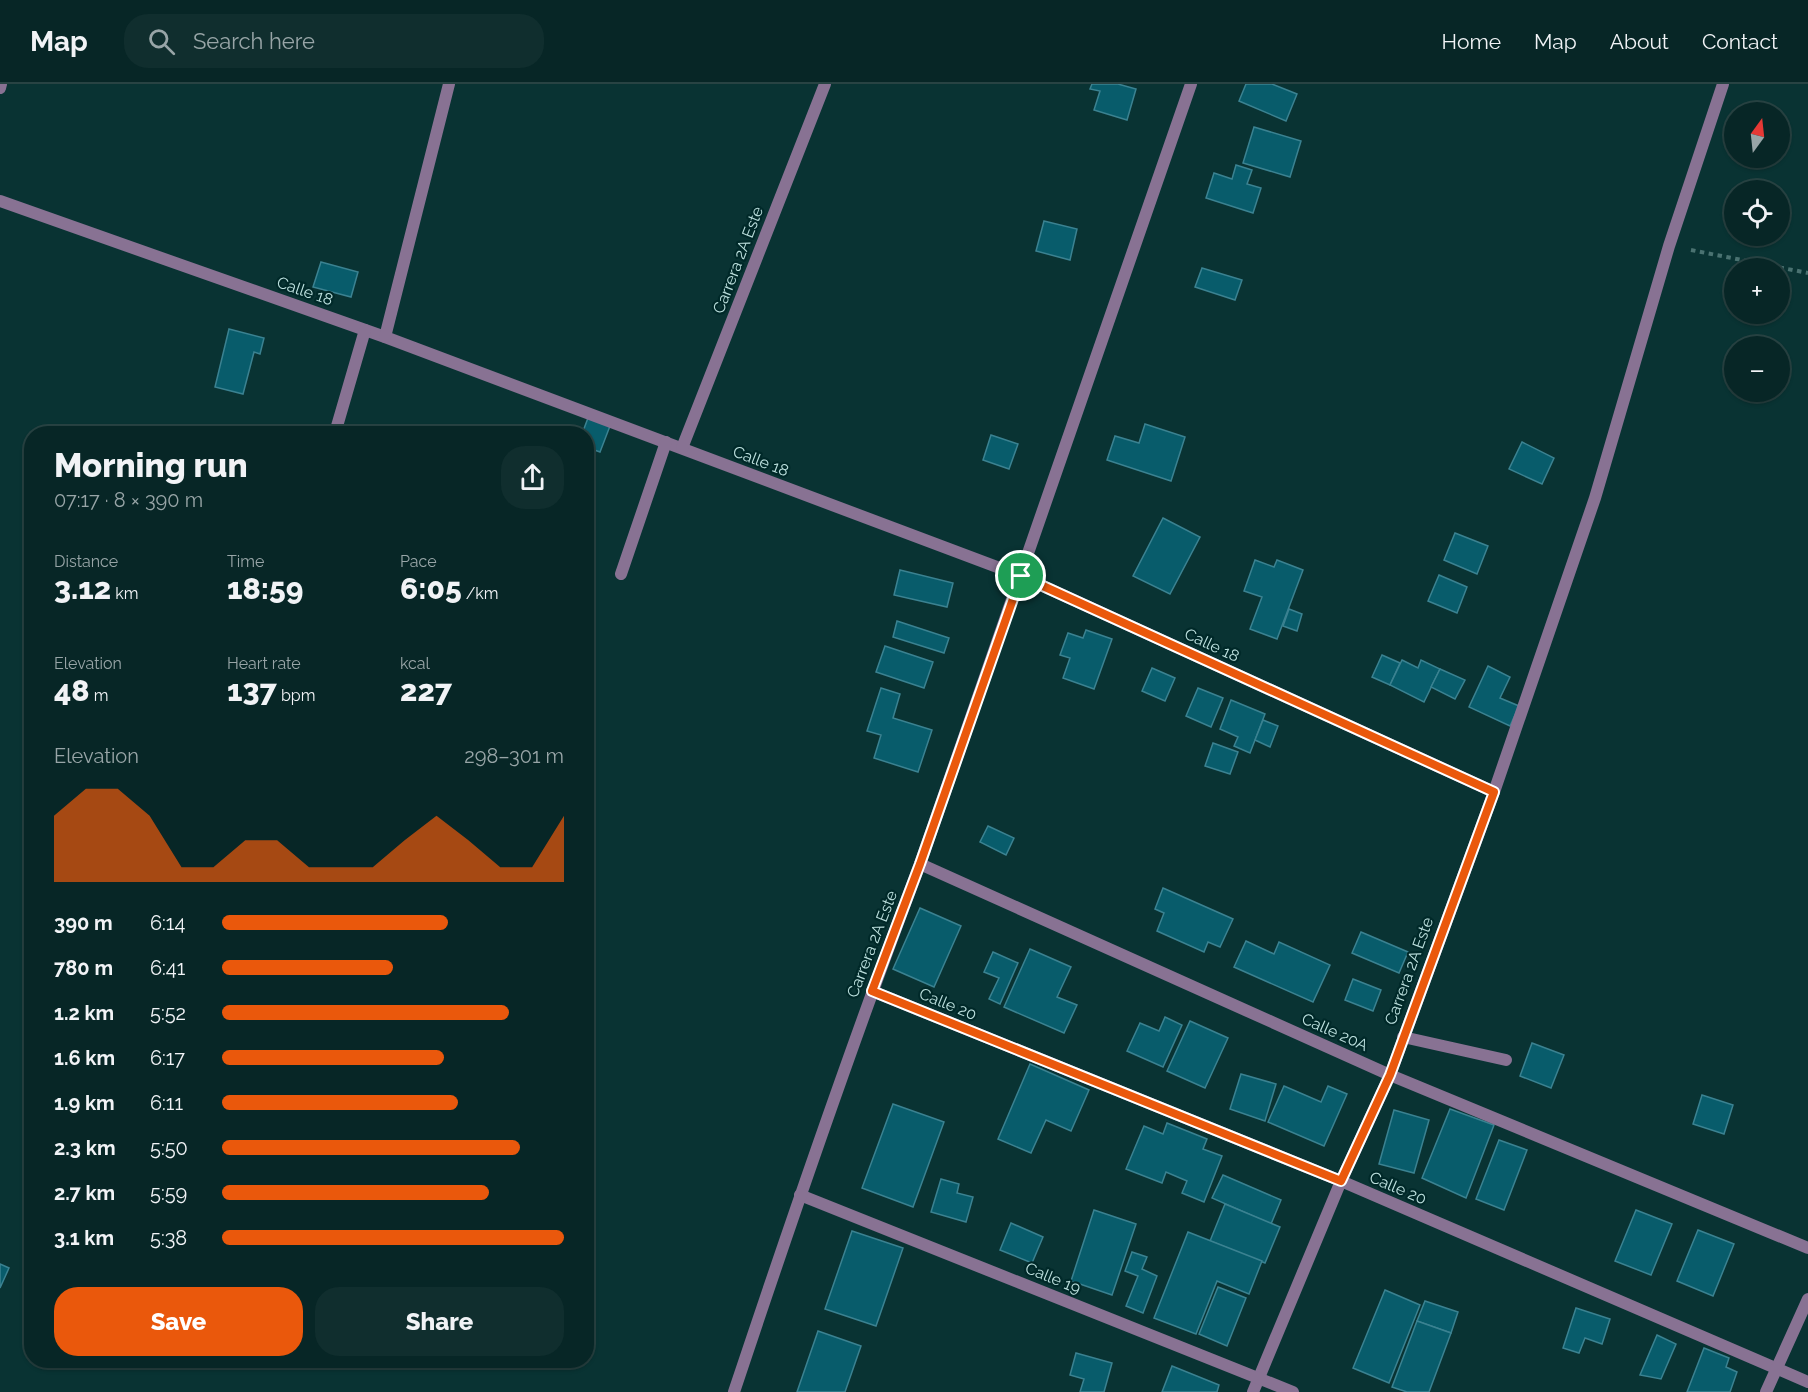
<!DOCTYPE html>
<html lang="en">
<head>
<meta charset="utf-8">
<style>
	:root { --surface:#072626; --page:#102e2e; --text:#f1f3f6; --muted:#98a5a7; --line:#284343; --accent:#ea580c }
	body { margin:0; font-family:Raleway,sans-serif; background:var(--page); color:var(--text); height:100vh; display:flex; flex-direction:column; font-size:22px; white-space:nowrap }
	* { box-sizing:border-box; margin:0 }
	p { font-size:20px; color:var(--muted) }
	.icon { flex:none; width:33px; height:33px; fill:none; stroke:currentColor; stroke-width:2; stroke-linecap:round; stroke-linejoin:round }
	.map { position:relative; flex:1; overflow:hidden }
	.details { position:absolute; left:24px; top:342px; width:570px; height:942px; display:flex; flex-direction:column; background:var(--surface); border-radius:24px; box-shadow:0 2px 4px #0004,0 0 0 2px var(--line) }
	.details>* { flex:none }
	.needle { width:39px; rotate:15deg }
	.fabs { position:absolute; left:1724px; top:18px; display:grid; gap:12px }
	.fabs a { display:grid; place-items:center; width:66px; height:66px; border-radius:50%; background:var(--surface); box-shadow:0 2px 4px #0004,0 0 0 2px var(--line); font-size:30px }
	.pin { position:absolute; display:grid; place-items:center; width:51px; height:51px; color:#fff; margin:-26px; border:3px solid #fff; border-radius:50%; box-shadow:0 2px 6px #0007 }
	.round { display:grid; place-items:center; flex:none; width:63px; height:63px; border-radius:24px; background:var(--page) }
	.overview { display:flex; align-items:center; justify-content:space-between; height:102px; padding:0 30px }
	h1 { font-size:33px; font-weight:800; line-height:45px }
	.figures { display:grid; grid-template-columns:repeat(3,1fr); gap:9px; height:102px; padding:6px 30px }
	.figures div { display:grid; align-content:center }
	.figures b { font-size:30px; font-weight:800 }
	.figures small { font-size:16px; font-weight:400 }
	.figures p { font-size:16px }
	.chart { height:168px; padding:12px 30px }
	.chart p { display:flex; justify-content:space-between }
	.chart svg { width:100%; height:108px; margin-top:6px; fill:var(--accent); opacity:.7 }
	.cta { display:flex; gap:12px; margin-top:auto; padding:12px 30px }
	.cta a { flex:1; height:69px; border-radius:24px; background:var(--accent); color:#fff; font-size:24px; font-weight:800; line-height:69px; text-align:center }
	.cta a+a { background:var(--page); color:var(--text) }
	ul { padding:0 30px; list-style:none; font-size:20px }
	li { display:grid; grid-template-columns:96px 72px 1fr; align-items:center; height:45px }
	li i { height:15px; border-radius:8px; background:var(--accent) }
	header { display:flex; align-items:center; gap:36px; box-sizing:border-box; height:84px; padding:0 30px; background:var(--surface); border-bottom:2px solid var(--line) }
	header strong { font-size:28px }
	nav { display:flex; gap:33px; margin-inline-start:auto; font-size:21px }
	.search { width:420px; height:54px; background:var(--page); display:flex; align-items:center; gap:15px; box-sizing:border-box; padding:0 21px; border-radius:24px; color:var(--muted); font-size:22px }
	.map>svg:first-child { display:block }
</style>
</head>
<body>
<header>
<strong>Map</strong>
<div class="search"><svg class="icon" aria-label="search" viewBox="0 0 24 24"><circle cx="10" cy="10" r="6"/><path d="M15 15l6 6"/></svg>Search here</div>
<nav><a>Home</a><a>Map</a><a>About</a><a>Contact</a></nav>
</header>
<div class="map">
<svg width="1808" height="1308" viewBox="0 0 1808 1308">
	<rect width="100%" height="100%" fill="#093333"/>
	<g fill="#085c6b" stroke="#3b8291" stroke-width="1.5">
		<polygon points="1092,0 1118,0 1136,5 1127,36 1094,26 1100,7 1090,5"/>
		<polygon points="1246,0 1272,0 1297,10 1286,37 1239,17"/>
		<polygon points="1254,43 1301,57 1290,93 1243,79"/>
		<polygon points="1236,81 1252,86 1247,100 1261,104 1253,129 1206,114 1214,89 1232,95"/>
		<polygon points="1044,137 1077,145 1070,176 1036,167"/>
		<polygon points="321,178 358,188 351,213 313,203"/>
		<polygon points="1202,184 1242,196 1235,216 1195,203"/>
		<polygon points="229,245 264,254 260,270 254,268 243,310 215,303"/>
		<polygon points="588,334 610,342 600,368 586,363 586,350 582,350"/>
		<polygon points="1145,340 1185,353 1171,397 1107,376 1115,352 1139,359"/>
		<polygon points="991,351 1018,360 1009,385 983,376"/>
		<polygon points="1522,358 1554,374 1542,400 1509,385"/>
		<polygon points="1163,434 1200,453 1170,510 1133,492"/>
		<polygon points="1455,449 1488,462 1477,490 1444,476"/>
		<polygon points="1255,476 1274,483 1277,476 1303,486 1277,555 1250,545 1262,513 1244,507"/>
		<polygon points="900,486 953,499 947,523 894,511"/>
		<polygon points="1439,491 1467,503 1457,529 1428,517"/>
		<polygon points="1289,525 1302,530 1297,547 1283,542"/>
		<polygon points="897,537 949,554 944,569 893,553"/>
		<polygon points="1086,546 1112,555 1094,605 1063,594 1070,574 1060,571 1068,549 1083,554"/>
		<polygon points="885,562 933,578 924,604 876,588"/>
		<polygon points="1382,571 1400,579 1390,601 1372,593"/>
		<polygon points="1402,576 1418,584 1421,576 1440,585 1424,618 1390,601"/>
		<polygon points="1488,582 1510,593 1500,614 1519,622 1510,642 1469,623"/>
		<polygon points="1152,584 1175,594 1165,617 1142,607"/>
		<polygon points="1440,585 1465,596 1455,615 1431,603"/>
		<polygon points="881,604 900,610 893,634 932,646 918,688 874,674 881,651 867,647"/>
		<polygon points="1198,604 1223,614 1211,643 1186,632"/>
		<polygon points="1231,616 1265,630 1250,669 1234,662 1238,653 1220,645"/>
		<polygon points="1263,636 1278,642 1270,663 1255,656"/>
		<polygon points="1213,659 1238,668 1230,690 1205,682"/>
		<polygon points="988,742 1014,754 1006,771 980,758"/>
		<polygon points="1163,804 1233,835 1220,863 1208,858 1204,868 1157,847 1164,829 1155,825"/>
		<polygon points="920,824 961,842 934,903 893,885"/>
		<polygon points="1361,848 1408,868 1399,889 1352,869"/>
		<polygon points="1246,857 1274,870 1279,858 1330,881 1313,918 1234,883"/>
		<polygon points="1030,865 1071,883 1057,913 1077,921 1064,949 1004,923"/>
		<polygon points="993,868 1018,879 1000,920 989,915 999,894 984,888"/>
		<polygon points="1353,895 1381,906 1373,927 1345,916"/>
		<polygon points="1165,933 1182,941 1163,983 1127,967 1140,939 1159,947"/>
		<polygon points="1190,937 1228,954 1205,1004 1167,987"/>
		<polygon points="1532,959 1564,971 1551,1004 1520,992"/>
		<polygon points="1030,980 1089,1006 1071,1047 1046,1036 1031,1069 998,1055"/>
		<polygon points="1241,990 1276,1000 1265,1037 1230,1025"/>
		<polygon points="1284,1002 1321,1018 1328,1002 1347,1010 1324,1062 1268,1038"/>
		<polygon points="1702,1011 1733,1021 1724,1050 1693,1040"/>
		<polygon points="893,1020 944,1038 913,1123 862,1104"/>
		<polygon points="1450,1025 1494,1041 1466,1114 1422,1094"/>
		<polygon points="1394,1026 1429,1036 1414,1089 1379,1080"/>
		<polygon points="1167,1039 1207,1055 1203,1065 1222,1072 1204,1118 1182,1109 1187,1097 1166,1088 1162,1099 1126,1085 1144,1042 1163,1050"/>
		<polygon points="1499,1056 1527,1066 1504,1126 1476,1115"/>
		<polygon points="1223,1091 1281,1116 1271,1140 1212,1114"/>
		<polygon points="941,1095 959,1100 957,1109 973,1113 966,1138 931,1128"/>
		<polygon points="1225,1120 1280,1143 1265,1179 1210,1157"/>
		<polygon points="1094,1126 1136,1140 1112,1211 1071,1197"/>
		<polygon points="1636,1126 1672,1140 1651,1191 1615,1177"/>
		<polygon points="1011,1139 1043,1153 1032,1179 1000,1166"/>
		<polygon points="1698,1146 1734,1160 1713,1212 1677,1197"/>
		<polygon points="852,1147 903,1164 876,1242 825,1225"/>
		<polygon points="1188,1148 1262,1177 1249,1210 1217,1197 1196,1250 1154,1234"/>
		<polygon points="1132,1168 1147,1173 1142,1185 1157,1192 1143,1229 1126,1222 1138,1192 1125,1187"/>
		<polygon points="0,1180 9,1184 0,1204"/>
		<polygon points="1218,1203 1246,1214 1227,1262 1199,1250"/>
		<polygon points="1385,1206 1420,1221 1389,1299 1353,1284"/>
		<polygon points="1425,1217 1458,1228 1451,1249 1417,1237"/>
		<polygon points="1576,1224 1610,1235 1602,1260 1585,1254 1579,1269 1563,1264"/>
		<polygon points="1417,1237 1451,1249 1429,1308 1407,1308 1392,1303"/>
		<polygon points="818,1247 861,1262 845,1308 797,1308"/>
		<polygon points="1657,1251 1676,1260 1661,1295 1640,1291"/>
		<polygon points="1704,1264 1729,1274 1726,1283 1737,1288 1730,1308 1687,1308"/>
		<polygon points="1076,1269 1112,1279 1104,1308 1080,1308 1084,1295 1070,1291"/>
		<polygon points="1172,1282 1219,1301 1217,1308 1162,1308"/>
	</g>
	<g fill="none" stroke-linecap="round" stroke-linejoin="round">
		<polyline stroke="#4a7271" stroke-width="4" stroke-dasharray="4.5 4.5" stroke-linecap="butt" points="1691,166 1808,189"/>
		<polyline stroke="#887293" stroke-width="12" points="1494,708 1595,414 1669,162 1723,0"/>
		<g stroke="#887293" stroke-width="12">
			<polyline points="0,4 1,0"/>
			<polyline points="0,117 385,253 1021,492 1494,708 1390,991 1341,1097 1253,1308"/>
			<polyline points="385,253 449,0"/>
			<polyline points="335,349 365,246"/>
			<polyline points="682,364 825,0"/>
			<polyline points="621,490 666,358"/>
			<polyline points="920,780 1390,991 1808,1164"/>
			<polyline points="872,907 1341,1097 1808,1298"/>
			<polyline points="1403,953 1506,976"/>
			<polyline points="800,1111 1293,1308"/>
			<path d="M734 1308C793 1131 854 954 920 780L1191 0"/>
			<polyline points="1766,1308 1808,1215"/>
		</g>
	</g>
	<g fill="none" stroke-linecap="round" stroke-linejoin="round">
		<g stroke="#fff" stroke-width="12">
			<polygon id="route" points="1021,492 1494,708 1390,991 1341,1097 872,907 920,780"/>
		</g>
		<use href="#route" stroke="#ea580c" stroke-width="8"/>
	</g>
	<g text-anchor="middle" dominant-baseline="central" stroke-width="4.5" stroke-linejoin="round" paint-order="stroke">
		<g font-size="16" fill="#bde1df" stroke="#002929">
			<text transform="translate(738 176) rotate(-69)">Carrera 2A Este</text>
			<text transform="translate(305 207) rotate(19)">Calle 18</text>
			<text transform="translate(761 377) rotate(21)">Calle 18</text>
			<text transform="translate(1212 561) rotate(25)">Calle 18</text>
			<text transform="translate(872 860) rotate(-69)">Carrera 2A Este</text>
			<text transform="translate(1409 887) rotate(-70)">Carrera 2A Este</text>
			<text transform="translate(948 920) rotate(22)">Calle 20</text>
			<text transform="translate(1335 948) rotate(24)">Calle 20A</text>
			<text transform="translate(1398 1104) rotate(23)">Calle 20</text>
			<text transform="translate(1053 1194) rotate(22)">Calle 19</text>
		</g>
	</g>
</svg>
<div class="fabs">
<a><svg class="needle" viewBox="-14 -14 28 28"><path d="M0-13l5 13h-10z" fill="#e53935"/><path d="M0 13l5-13h-10z" fill="#98a5a7"/></svg></a>
<a><svg class="icon" aria-label="locate" viewBox="0 0 24 24"><circle cx="12" cy="12" r="6"/><path d="M12 2v4M12 18v4M2 12h4M18 12h4"/></svg></a>
<a>+</a>
<a>−</a>
</div>
<div class="pin" style="left:1021px;top:492px;background:#1e9e55"><svg class="icon" aria-label="arrive" viewBox="0 0 24 24"><path d="M6 21V4h12l-3 4 3 4H6"/></svg></div>
<section class="details">
<div class="overview"><div><h1>Morning run</h1><p>07:17 · 8 × 390 m</p></div><a class="round"><svg class="icon" aria-label="share" viewBox="0 0 24 24"><path d="M12 15V3M7 8l5-5 5 5M5 13v7h14v-7"/></svg></a></div>
<div class="figures">
<div><p>Distance</p><b>3.12<small> km</small></b></div>
<div><p>Time</p><b>18:59</b></div>
<div><p>Pace</p><b>6:05<small> /km</small></b></div>
</div>
<div class="figures">
<div><p>Elevation</p><b>48<small> m</small></b></div>
<div><p>Heart rate</p><b>137<small> bpm</small></b></div>
<div><p>kcal</p><b>227</b></div>
</div>
<div class="chart"><p><span>Elevation</span>298–301 m</p>
<svg viewBox="0 0 160 44" preserveAspectRatio="none"><path d="M0 44V17L10 6L20 6L30 17L40 38L50 38L60 27L70 27L80 38L90 38L100 38L110 27L120 17L130 27L140 38L150 38L160 17V44z"/></svg>
</div>
<ul>
<li><b>390 m</b>6:14<i style="width:66%"></i></li>
<li><b>780 m</b>6:41<i style="width:50%"></i></li>
<li><b>1.2 km</b>5:52<i style="width:84%"></i></li>
<li><b>1.6 km</b>6:17<i style="width:65%"></i></li>
<li><b>1.9 km</b>6:11<i style="width:69%"></i></li>
<li><b>2.3 km</b>5:50<i style="width:87%"></i></li>
<li><b>2.7 km</b>5:59<i style="width:78%"></i></li>
<li><b>3.1 km</b>5:38<i style="width:100%"></i></li>
</ul>
<div class="cta"><a>Save</a><a>Share</a></div>
</section>
</div>
</body>
</html>
